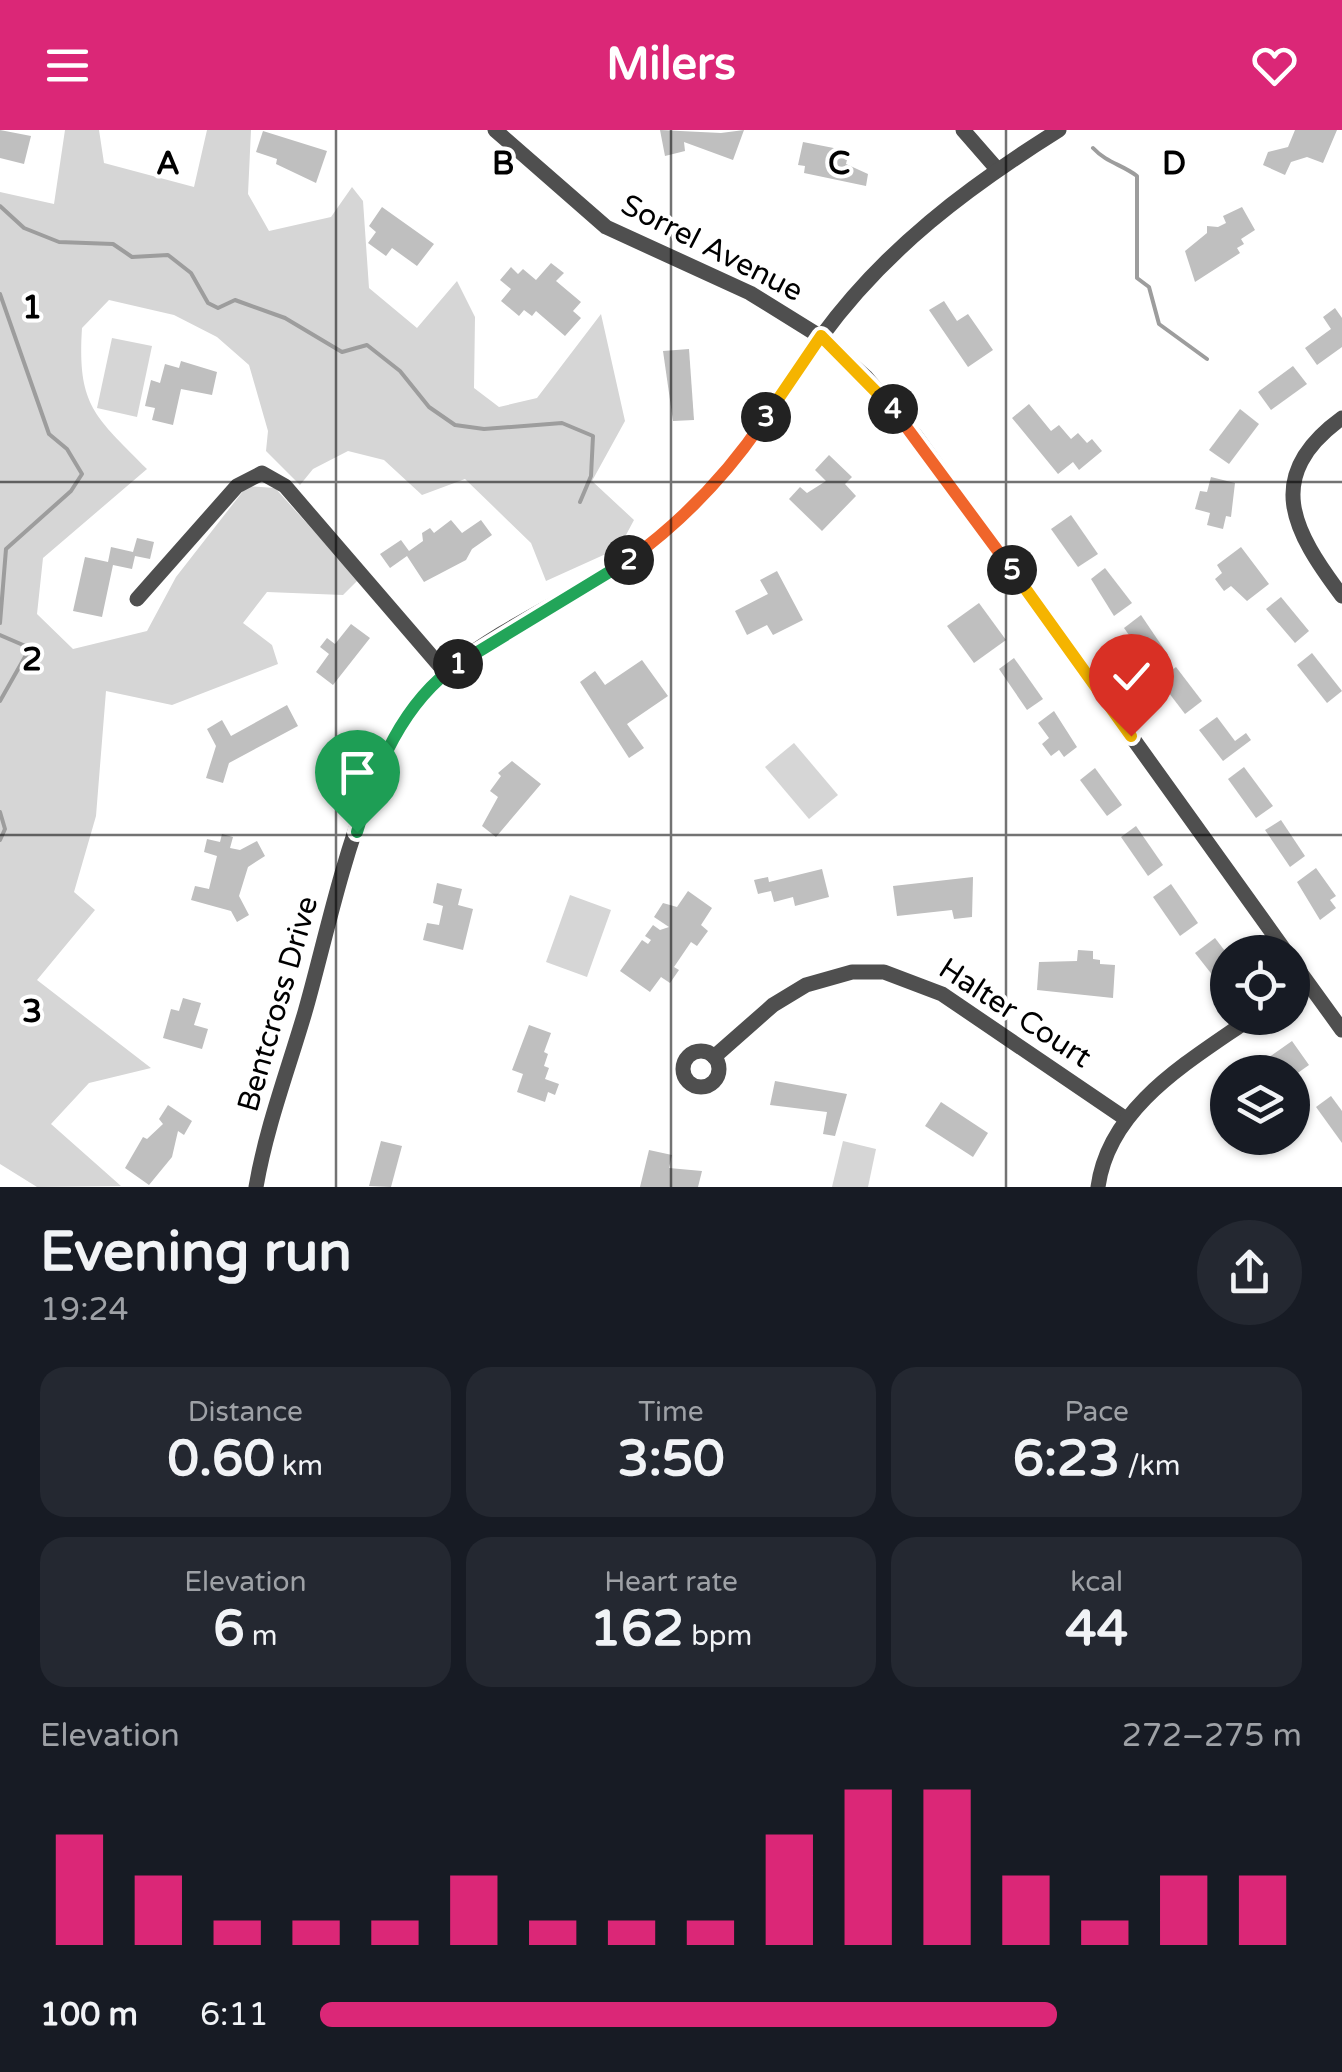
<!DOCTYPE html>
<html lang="en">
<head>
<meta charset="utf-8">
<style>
	:root { --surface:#171b24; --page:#242831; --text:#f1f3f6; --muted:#9ea1a6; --accent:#db2777 }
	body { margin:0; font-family:"Varela Round",sans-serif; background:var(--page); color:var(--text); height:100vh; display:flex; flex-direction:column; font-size:38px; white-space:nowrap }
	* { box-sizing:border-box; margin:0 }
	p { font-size:32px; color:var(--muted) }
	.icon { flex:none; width:55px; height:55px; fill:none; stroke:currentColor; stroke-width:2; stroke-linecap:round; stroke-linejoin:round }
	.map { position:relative; height:1057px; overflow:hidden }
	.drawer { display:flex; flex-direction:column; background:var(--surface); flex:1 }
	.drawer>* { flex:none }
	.controls { position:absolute; left:1210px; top:805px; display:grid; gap:20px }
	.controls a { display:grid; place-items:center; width:100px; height:100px; border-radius:50%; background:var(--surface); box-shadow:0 2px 8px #0004; font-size:50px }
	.pin { position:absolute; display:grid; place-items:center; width:85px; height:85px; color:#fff; margin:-102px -42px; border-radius:50% 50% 50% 0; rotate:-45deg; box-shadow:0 0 10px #0007 }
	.pin .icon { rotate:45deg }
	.km { position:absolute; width:50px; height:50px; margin:-25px; border-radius:50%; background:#222; color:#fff; font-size:28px; line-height:50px; text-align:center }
	.round { display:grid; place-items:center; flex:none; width:105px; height:105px; border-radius:52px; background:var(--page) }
	.overview { display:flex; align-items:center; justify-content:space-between; height:170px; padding:0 40px }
	h1 { font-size:55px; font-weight:800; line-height:75px }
	.metrics { display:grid; grid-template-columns:repeat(3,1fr); gap:15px; height:170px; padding:10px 40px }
	.metrics div { display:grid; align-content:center; border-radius:25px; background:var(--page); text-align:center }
	.metrics b { font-size:50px; font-weight:800 }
	.metrics small { font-size:28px; font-weight:400 }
	.metrics p { font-size:28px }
	.chart { height:280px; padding:20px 40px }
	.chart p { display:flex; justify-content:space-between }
	.chart svg { width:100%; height:180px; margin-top:10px; stroke:var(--accent); stroke-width:6 }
	ul { padding:0 40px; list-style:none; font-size:32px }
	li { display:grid; grid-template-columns:160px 120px 1fr; align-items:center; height:75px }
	li i { height:25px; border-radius:12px; background:var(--accent) }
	header { display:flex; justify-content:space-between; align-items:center; height:130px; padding:0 40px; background:var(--accent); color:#fff; font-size:45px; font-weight:800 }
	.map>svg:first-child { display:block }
</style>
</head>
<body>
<header><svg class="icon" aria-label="menu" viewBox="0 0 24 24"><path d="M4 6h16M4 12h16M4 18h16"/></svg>Milers<svg class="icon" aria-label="heart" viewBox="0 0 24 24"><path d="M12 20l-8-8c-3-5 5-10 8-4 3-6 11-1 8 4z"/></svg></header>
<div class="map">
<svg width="1342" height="1057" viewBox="0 0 1342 1057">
	<rect width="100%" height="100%" fill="#fff"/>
	<g fill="#d6d6d6">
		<path d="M65 0H99L104 33 194 57 207 0H251L248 64 269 101 331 87 352 57 363 71 369 158 417 198 457 151 475 187 474 258 499 277 537 268 601 184 625 291 592 351 634 390 619 418 546 451 531 413 465 349 422 365 384 330 348 321 313 339 300 355 266 321 268 301 249 235 217 207 174 185 109 170 82 198C77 276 95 286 147 339L43 428 37 484 73 519 147 501 176 447 247 356 275 358 358 450 343 465 267 462 243 493 272 515 278 534 172 575 106 561 96 686 74 762 95 780 37 850 151 938 89 953 51 994 121 1056 37 1057 0 1034V62L54 74Z"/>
		<polygon points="112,208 152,216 137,287 97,278"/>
		<polygon points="794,613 838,665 809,689 765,637"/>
		<polygon points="570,765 611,780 587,847 546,832"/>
		<polygon points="843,1011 876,1019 868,1057 832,1057"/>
	</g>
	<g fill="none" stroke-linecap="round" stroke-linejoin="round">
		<g stroke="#9d9d9d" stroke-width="4">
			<path d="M1093 18C1107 33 1121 34 1137 46V148L1149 157 1159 194 1207 229"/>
			<polyline points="0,76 24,98 59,112 113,114 132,127 168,125 191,143 208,173 218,178 235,170 285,188 342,222 367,215 400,241 429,277 455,295 484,299 562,293 593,306 591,346 580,372"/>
			<polyline points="0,164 49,304 67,319 82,344 71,361 6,419 0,493"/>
			<polyline points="0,505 30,518 0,571"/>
			<polyline points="0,682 5,699 0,710"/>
		</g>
	</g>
	<g fill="#bfbfbf">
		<polygon points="0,0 31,6 24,34 0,28"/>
		<polygon points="660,0 721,3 744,0 733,30 684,12 685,21 665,26"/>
		<polygon points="1295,0 1337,0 1323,33 1307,27 1291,32 1285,45 1263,35 1268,22 1288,17"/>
		<polygon points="263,1 327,21 316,53 276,34 277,29 256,22"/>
		<polygon points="803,12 849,21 846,34 868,44 866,56 804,43 805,36 798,35"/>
		<polygon points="382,77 434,114 417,136 392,118 386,126 368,113 376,102 369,96"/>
		<polygon points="1242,77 1255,100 1241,109 1244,114 1237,118 1240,123 1195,152 1185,121 1207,103 1207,96 1218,97 1226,93 1223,86"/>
		<polygon points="551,133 564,143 556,151 581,172 573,181 581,188 565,206 536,181 532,186 524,180 519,186 501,171 511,159 500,150 511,137 518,144 523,139 536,150"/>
		<polygon points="944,171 957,191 968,184 993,220 968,237 929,180"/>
		<polygon points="1335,178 1342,188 1342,217 1317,235 1305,218 1331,199 1323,187"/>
		<polygon points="689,219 694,290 673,291 663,221"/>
		<polygon points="181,231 217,242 212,265 181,259 173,295 152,290 155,278 145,276 151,250 160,253 165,234 179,238"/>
		<polygon points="1293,236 1307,254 1271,280 1258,262"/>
		<polygon points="1029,274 1051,301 1059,295 1071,309 1078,303 1087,313 1092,309 1102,321 1079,340 1073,332 1058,344 1012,288"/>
		<polygon points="1240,279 1259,294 1229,334 1209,320"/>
		<polygon points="829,325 852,347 845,354 856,366 822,401 789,369 800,357 807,363 826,351 815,340"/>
		<polygon points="1211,347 1235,353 1231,387 1226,386 1223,399 1207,395 1210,383 1195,379 1200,361 1207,362"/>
		<polygon points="1071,385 1098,424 1078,437 1051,399"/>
		<polygon points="451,390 462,403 481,390 492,405 472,419 466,430 424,452 407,426 390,438 380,424 401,410 409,421 423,411 422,403 430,398 434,403"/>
		<polygon points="137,408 154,412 150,429 135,426 132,439 113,435 102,487 73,481 85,427 108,432 111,417 133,422"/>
		<polygon points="1241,417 1269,454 1247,471 1231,456 1224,461 1215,449 1222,443 1217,435"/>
		<polygon points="1105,438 1132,473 1114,486 1091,449"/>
		<polygon points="777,441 803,490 773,505 767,495 747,505 735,481 768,464 760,450"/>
		<polygon points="1281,467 1309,501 1295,513 1266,479"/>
		<polygon points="979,473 1006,510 974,533 947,496"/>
		<polygon points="1141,485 1168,525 1151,536 1124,498"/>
		<polygon points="351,494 370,508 333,555 316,542 329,524 320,517 327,508 335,514"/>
		<polygon points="1312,523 1342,561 1327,573 1297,535"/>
		<polygon points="1014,528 1043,569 1027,580 999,539"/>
		<polygon points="642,530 668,566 627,594 644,618 629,628 580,552 595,541 605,555"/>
		<polygon points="1176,537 1202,571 1185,584 1159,550"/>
		<polygon points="287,575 298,596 229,633 223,653 206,648 216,616 207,599 222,590 231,606"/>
		<polygon points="1054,581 1077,617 1064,627 1059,620 1051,626 1042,614 1049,608 1038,593"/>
		<polygon points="1217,587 1235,611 1246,603 1251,610 1223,631 1199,600"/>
		<polygon points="512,631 541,654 496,707 482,696 498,667 490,661 501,646 498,643"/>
		<polygon points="1244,637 1273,676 1256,688 1228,649"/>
		<polygon points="1095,638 1122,675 1107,686 1080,650"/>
		<polygon points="1281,690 1305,726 1290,737 1265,700"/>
		<polygon points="1136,696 1163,735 1148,746 1121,707"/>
		<polygon points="222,704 233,707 230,718 240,720 257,711 265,726 248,737 239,766 249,785 237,792 231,781 191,770 195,756 209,759 217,726 204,722 207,709 220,712"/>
		<polygon points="1316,738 1336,766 1330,770 1336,778 1320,790 1297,752"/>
		<polygon points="822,739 829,767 795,776 793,767 774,772 771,761 758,764 754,750 768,747 769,752"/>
		<polygon points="973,747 972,787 954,789 952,780 897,786 893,756"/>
		<polygon points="437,753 462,759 458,775 473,779 463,820 423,810 427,793 439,795 443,776 433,773"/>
		<polygon points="1171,754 1198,793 1180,806 1153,767"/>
		<polygon points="688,761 712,778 701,795 708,801 697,816 691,812 674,837 679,840 670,853 661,847 650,862 620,841 642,810 648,814 651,810 645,806 653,795 660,800 669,797 654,787 663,773 677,777"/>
		<polygon points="1215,808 1228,825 1228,850 1221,856 1195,823"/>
		<polygon points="1078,820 1093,821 1093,829 1100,830 1100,834 1115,835 1113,868 1037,860 1039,832 1077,831"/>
		<polygon points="183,868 201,873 194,895 208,899 202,919 163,908 171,879 179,881"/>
		<polygon points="529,895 551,903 544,922 548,924 544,936 549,938 545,949 559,954 555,965 548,962 545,972 517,962 523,944 512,940"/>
		<polygon points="1292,911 1309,935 1292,947 1292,942 1248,942"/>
		<polygon points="775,951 847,964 835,1006 823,1004 827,982 770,975"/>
		<polygon points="1331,966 1342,981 1342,1013 1316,977"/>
		<polygon points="941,972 988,1003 973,1027 925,996"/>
		<polygon points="168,975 192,991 184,1005 178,1001 172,1027 149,1055 125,1038 143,1007 147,1009 163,994 159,989"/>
		<polygon points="381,1011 402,1016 391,1057 369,1056"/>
		<polygon points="649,1020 672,1025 669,1038 702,1041 698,1057 640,1057"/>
	</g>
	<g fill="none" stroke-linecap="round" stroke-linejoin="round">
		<g stroke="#4f4f4f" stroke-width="15">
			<polyline points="495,0 606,97 750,163 821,207 866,247 916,306 1286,822"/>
			<polyline points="963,0 997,39"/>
			<path d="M1342 288C1262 346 1293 401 1342 466"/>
			<polyline points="137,469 237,356 262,343 285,356 446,543"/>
			<polyline points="1292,831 1342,900"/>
			<circle cx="701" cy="939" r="18"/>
			<polyline points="714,927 773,875 806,855 852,842 884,842 942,864 1126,989"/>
			<path d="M256 1057C266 998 288 940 305 882 335 778 363 609 450 539 530 476 628 448 699 370 746 319 780 262 821 207 885 119 968 57 1059 0"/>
			<path d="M1098 1057C1109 976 1190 931 1251 888"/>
		</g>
	</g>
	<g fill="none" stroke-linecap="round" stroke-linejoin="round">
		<g stroke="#fff" stroke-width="20">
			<path id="split-1" d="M357 702C376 638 402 573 458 534"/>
		</g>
		<g stroke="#fff" stroke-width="20">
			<polyline id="split-2" points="458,534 629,430"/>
		</g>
		<g stroke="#fff" stroke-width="20">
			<path id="split-3" d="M629 430C684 390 728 344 766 287"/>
		</g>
		<g stroke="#fff" stroke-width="20">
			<polyline id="split-4" points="766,287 821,206 893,279"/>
		</g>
		<g stroke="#fff" stroke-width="20">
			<polyline id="split-5" points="893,279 1012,440"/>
		</g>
		<g stroke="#fff" stroke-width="20">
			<polyline id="split-6" points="1012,440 1131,606"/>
		</g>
		<use href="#split-1" stroke="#22a559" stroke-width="12"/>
		<use href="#split-2" stroke="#22a559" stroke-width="12"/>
		<use href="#split-3" stroke="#f0652b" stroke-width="12"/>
		<use href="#split-4" stroke="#f5b400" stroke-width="12"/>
		<use href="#split-5" stroke="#f0652b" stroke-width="12"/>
		<use href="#split-6" stroke="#f5b400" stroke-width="12"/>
	</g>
	<path fill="none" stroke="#000" stroke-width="2.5" stroke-opacity="0.55" d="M336 0V1057M671 0V1057M1006 0V1057M0 352H1342M0 705H1342"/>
	<g text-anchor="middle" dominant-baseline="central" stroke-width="8" stroke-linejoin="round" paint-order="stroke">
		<g font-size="30" fill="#000" stroke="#fff">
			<text transform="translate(712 118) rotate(27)">Sorrel Avenue</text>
			<text transform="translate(278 874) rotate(-74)">Bentcross Drive</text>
			<text transform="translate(1015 883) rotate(33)">Halter Court</text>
		</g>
	</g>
	<g font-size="32" text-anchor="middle" font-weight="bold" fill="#000" stroke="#fff" stroke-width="8" stroke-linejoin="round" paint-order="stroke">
		<text x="168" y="44">A</text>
		<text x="503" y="44">B</text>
		<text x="839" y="44">C</text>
		<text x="1174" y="44">D</text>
		<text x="32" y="188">1</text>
		<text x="32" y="540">2</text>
		<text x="32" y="892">3</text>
	</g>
</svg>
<div class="controls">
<a><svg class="icon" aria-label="locate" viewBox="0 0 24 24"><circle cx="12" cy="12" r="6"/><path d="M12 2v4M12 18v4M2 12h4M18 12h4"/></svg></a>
<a><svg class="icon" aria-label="layers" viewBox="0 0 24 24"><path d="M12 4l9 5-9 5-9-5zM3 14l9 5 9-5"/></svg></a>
</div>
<div class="pin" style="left:357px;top:702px;background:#1e9e55"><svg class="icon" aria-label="arrive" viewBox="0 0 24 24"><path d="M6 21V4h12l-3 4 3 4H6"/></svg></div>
<div class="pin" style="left:1131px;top:606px;background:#d93025"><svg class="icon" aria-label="check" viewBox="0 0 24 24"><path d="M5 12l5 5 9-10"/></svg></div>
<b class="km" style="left:458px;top:534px">1</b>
<b class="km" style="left:629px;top:430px">2</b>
<b class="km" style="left:766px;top:287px">3</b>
<b class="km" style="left:893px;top:279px">4</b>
<b class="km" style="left:1012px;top:440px">5</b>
</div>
<section class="drawer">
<div class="overview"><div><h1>Evening run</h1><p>19:24</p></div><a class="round"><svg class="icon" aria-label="share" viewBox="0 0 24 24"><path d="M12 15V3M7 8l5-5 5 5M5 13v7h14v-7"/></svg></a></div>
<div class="metrics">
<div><p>Distance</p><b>0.60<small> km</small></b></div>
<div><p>Time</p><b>3:50</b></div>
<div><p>Pace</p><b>6:23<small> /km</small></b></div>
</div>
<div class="metrics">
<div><p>Elevation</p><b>6<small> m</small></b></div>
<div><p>Heart rate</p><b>162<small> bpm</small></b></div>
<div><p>kcal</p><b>44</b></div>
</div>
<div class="chart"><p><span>Elevation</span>272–275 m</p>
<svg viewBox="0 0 160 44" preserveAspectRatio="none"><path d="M5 44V17M15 44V27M25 44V38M35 44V38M45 44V38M55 44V27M65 44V38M75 44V38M85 44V38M95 44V17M105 44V6M115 44V6M125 44V27M135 44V38M145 44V27M155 44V27"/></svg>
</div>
<ul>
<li><b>100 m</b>6:11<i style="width:75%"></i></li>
</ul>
</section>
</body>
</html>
